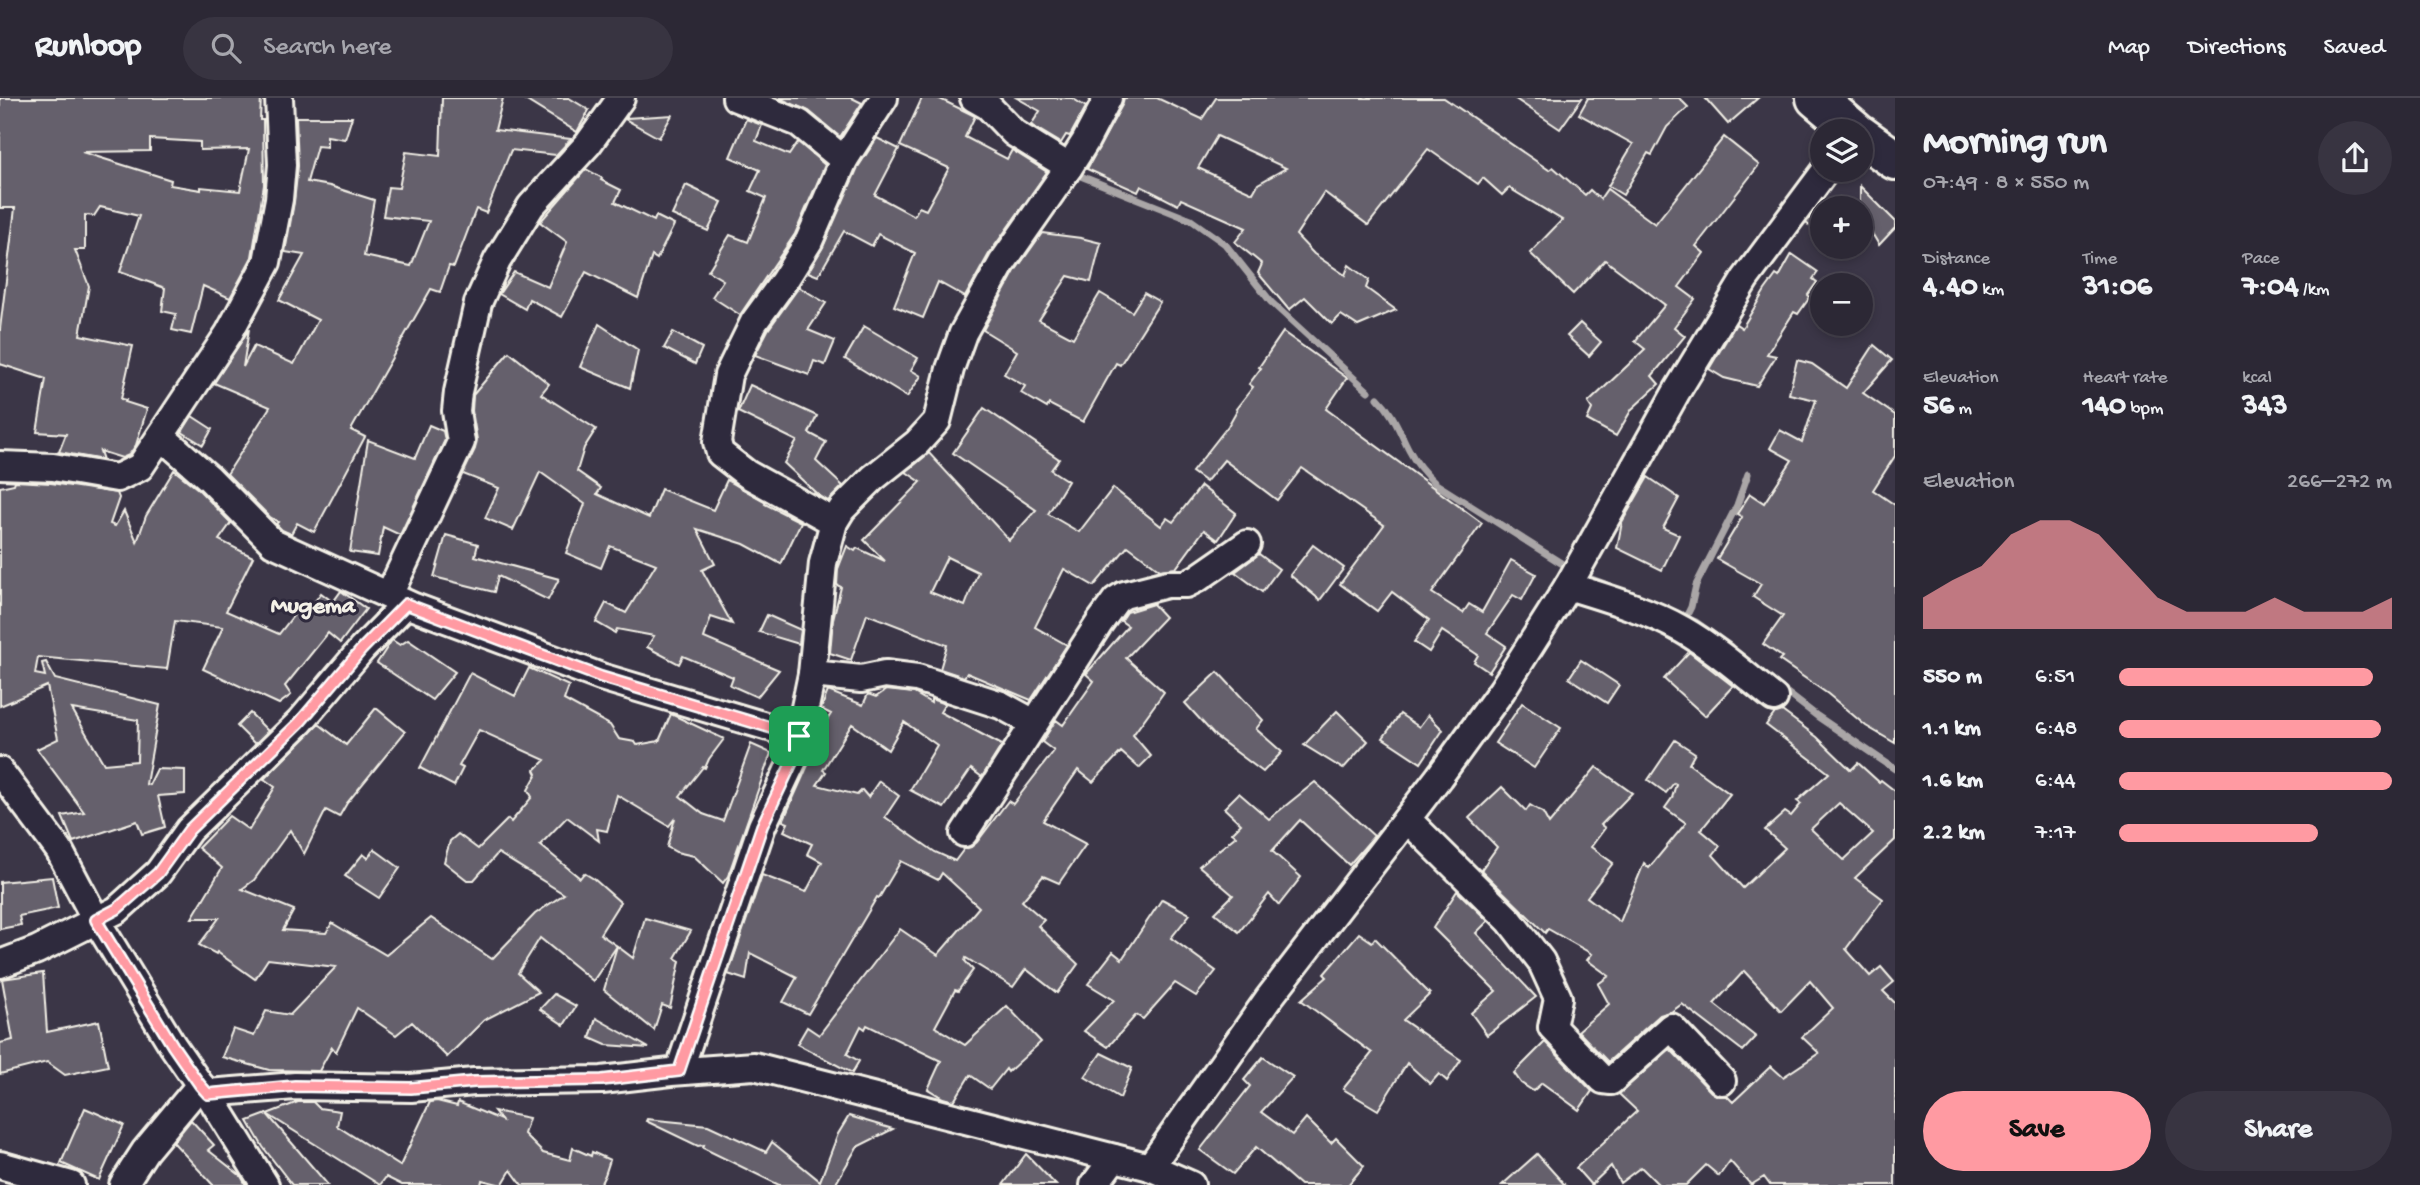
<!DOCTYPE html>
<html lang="en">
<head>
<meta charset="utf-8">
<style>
	:root { --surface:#2c2835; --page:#383441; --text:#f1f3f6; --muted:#a6a6ad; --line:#484450; --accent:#ff9aa2 }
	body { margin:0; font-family:"Gochi Hand",sans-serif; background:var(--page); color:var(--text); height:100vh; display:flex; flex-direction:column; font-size:26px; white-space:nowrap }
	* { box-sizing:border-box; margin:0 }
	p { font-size:23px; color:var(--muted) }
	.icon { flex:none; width:38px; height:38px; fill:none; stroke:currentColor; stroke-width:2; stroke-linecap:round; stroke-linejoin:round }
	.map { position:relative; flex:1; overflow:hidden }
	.drawer { display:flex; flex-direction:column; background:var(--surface); width:525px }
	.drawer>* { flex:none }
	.fabs { position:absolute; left:1810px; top:21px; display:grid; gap:14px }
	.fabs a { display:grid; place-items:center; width:63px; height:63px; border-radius:50%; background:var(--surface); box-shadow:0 4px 10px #0003,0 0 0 2px var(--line); font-size:35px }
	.pin { position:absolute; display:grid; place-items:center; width:60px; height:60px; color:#fff; margin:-30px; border-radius:14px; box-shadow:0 4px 10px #0006 }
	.round { display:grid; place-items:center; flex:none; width:74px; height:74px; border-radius:37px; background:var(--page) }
	.headline { display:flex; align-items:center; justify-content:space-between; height:119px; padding:0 28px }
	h1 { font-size:38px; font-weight:700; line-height:52px }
	.figures { display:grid; grid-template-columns:repeat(3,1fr); gap:10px; height:119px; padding:7px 28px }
	.figures div { display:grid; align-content:center }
	.figures b { font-size:30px; font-weight:700 }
	.figures small { font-size:19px; font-weight:400 }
	.figures p { font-size:19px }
	.chart { height:196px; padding:14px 28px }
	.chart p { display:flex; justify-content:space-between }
	.chart svg { width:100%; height:126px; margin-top:7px; fill:var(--accent); opacity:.7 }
	.cta { display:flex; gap:14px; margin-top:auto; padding:14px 28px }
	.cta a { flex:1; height:80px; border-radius:42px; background:var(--accent); color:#111; font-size:28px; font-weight:700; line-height:80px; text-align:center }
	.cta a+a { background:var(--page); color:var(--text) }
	ul { padding:0 28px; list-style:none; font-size:23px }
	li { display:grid; grid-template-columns:112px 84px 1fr; align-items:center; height:52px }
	li i { height:18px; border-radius:9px; background:var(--accent) }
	header { display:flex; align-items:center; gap:42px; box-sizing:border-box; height:98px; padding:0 35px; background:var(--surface); border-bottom:2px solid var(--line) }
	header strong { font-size:33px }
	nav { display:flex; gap:38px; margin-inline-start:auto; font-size:24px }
	.search { width:490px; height:63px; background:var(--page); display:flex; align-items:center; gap:18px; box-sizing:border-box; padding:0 24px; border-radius:38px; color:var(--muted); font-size:26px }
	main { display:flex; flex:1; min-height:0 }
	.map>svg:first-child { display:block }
</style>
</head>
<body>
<header>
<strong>Runloop</strong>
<div class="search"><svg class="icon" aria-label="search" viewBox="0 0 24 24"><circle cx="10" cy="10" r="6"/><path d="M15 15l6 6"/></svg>Search here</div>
<nav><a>Map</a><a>Directions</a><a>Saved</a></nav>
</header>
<main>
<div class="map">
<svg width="1895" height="1087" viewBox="0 0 1895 1087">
	<rect width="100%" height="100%" fill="#3b3647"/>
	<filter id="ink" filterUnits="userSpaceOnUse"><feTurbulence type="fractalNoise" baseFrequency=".0143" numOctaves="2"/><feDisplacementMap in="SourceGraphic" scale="14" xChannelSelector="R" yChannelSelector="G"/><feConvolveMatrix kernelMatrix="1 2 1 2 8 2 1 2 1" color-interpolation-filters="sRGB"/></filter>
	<g filter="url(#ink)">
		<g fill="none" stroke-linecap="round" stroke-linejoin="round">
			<g stroke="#aaa6a7" stroke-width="7">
				<polyline points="1078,77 1191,122 1225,146 1271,204 1368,293"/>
				<path d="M1378 300C1394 316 1399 333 1409 352 1416 366 1425 376 1436 386L1561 465"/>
				<polyline points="1586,479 1605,486"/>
				<polyline points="1684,519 1696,524 1730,548"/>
				<polyline points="1686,519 1691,509 1696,487 1737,407 1748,376"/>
				<polyline points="1777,587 1817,618 1895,671"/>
			</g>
		</g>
		<g fill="#65616c" stroke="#f4f1e8" stroke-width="2" fill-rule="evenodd">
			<path d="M0 0H261L260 22H263L264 87 252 159 230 200 203 188 191 236 172 232 176 216 162 213 165 190 120 174 139 118 100 109 94 118 85 117V152H75L89 188 80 237 133 248 121 301 126 302 125 304 147 311 136 347 129 357 122 360 100 353 103 362 59 354 66 336 37 334 46 281 0 266V231L15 110H0ZM150 41 200 44V52L249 51 240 93 201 89V92L170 87 171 82 82 54 150 53Z"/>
			<polygon points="442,0 503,0 495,32 571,41 556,57 511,52 486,115 476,111 454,169 449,168 440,194 431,191 351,332 365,339 314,434 297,425 291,436 282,432 276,426 278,424 270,419 227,376 270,309 214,285 249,231 243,269 254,248 294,266 318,222 279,202 304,157 285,154 294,104 298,68 296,19 352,19 345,41 327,38 327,49 317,48 307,84 330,88 374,102 364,158 411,168 429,123 383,118 388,89 399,90 406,54 440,58"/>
			<polygon points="522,0 569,0 589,12 577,34"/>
			<polygon points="779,0 852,0 862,5 840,39 809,13"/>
			<polygon points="922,0 938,0 975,18 965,39 1007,61 1012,52 1047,74 989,156 965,199 938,184 923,220 894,208 915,155 878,136 872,148 844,133 818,178 808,174 823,149 858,69 877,40 899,51 875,97 914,118 919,109 926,112 949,70 900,48"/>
			<polygon points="1017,0 1072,0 1086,9 1070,38 1066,37 1061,45 1031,27 1040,13"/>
			<path d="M1124 0H1157L1202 21 1216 0H1444L1549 72 1553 69 1585 97 1590 92 1600 101 1607 91 1655 126 1724 39 1759 67 1696 148 1704 155 1679 189 1695 201 1674 229 1685 238 1652 278 1659 286 1632 311 1616 338 1587 322 1592 311 1588 305 1645 251 1635 243 1665 207 1605 162 1573 196 1530 155 1562 122 1509 90 1502 97 1483 80 1478 86 1428 51 1368 127 1324 94 1296 137 1314 156 1345 177 1349 167 1369 182 1366 190 1396 212 1358 228 1341 217 1332 226 1305 199 1289 212 1258 175 1262 166 1235 144 1246 130 1181 101 1178 107 1141 88 1138 94 1087 71 1122 7ZM1217 38 1286 70 1258 86 1253 95 1198 70Z"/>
			<polygon points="1514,0 1582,0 1560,31"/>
			<polygon points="1588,0 1679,0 1688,9 1667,29 1652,57 1648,55 1623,97 1608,88 1633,46 1579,16"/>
			<polygon points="1705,0 1758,0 1728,26"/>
			<polygon points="672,17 659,40 625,21 626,20"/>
			<polygon points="746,21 762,27 756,43 789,57 798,44 825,67 795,136 740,217 712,199 723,182 708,173 730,137 748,144 766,100 750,93 760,72 730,59"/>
			<polygon points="586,71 602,80 601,82 621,92 615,104 654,123 656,118 674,127 657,161 652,158 638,200 586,174 562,219 529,201 525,211 499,196 514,174 548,189 567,144 540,124"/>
			<polygon points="686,87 722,104 708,133 672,117"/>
			<polygon points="1860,88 1895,123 1895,130 1879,147 1860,115"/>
			<polygon points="1822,104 1822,138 1806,125"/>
			<polygon points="1042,135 1081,140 1101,145 1091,184 1068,178 1039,222 1073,240 1100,195 1132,214 1144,195 1160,204 1120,267 1116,265 1083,324 1049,306 1047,310 1021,295 1025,288 1004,276 1017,253 983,232 1015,173"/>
			<polygon points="1792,156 1818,174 1813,181 1817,184 1808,197 1810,199 1798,216 1794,214 1767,256 1776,258 1757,288 1724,280 1709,271 1736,226 1742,230 1765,192 1776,177 1779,179"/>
			<polygon points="799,189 826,205 808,232 835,243 825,267 814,263 809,277 755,257 768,232"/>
			<polygon points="1580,225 1601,244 1589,258 1567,238"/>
			<polygon points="599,226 638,252 630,290 580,269"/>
			<polygon points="864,228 918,260 911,272 921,278 907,299 845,261"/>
			<polygon points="673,234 702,250 695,266 664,250"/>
			<polygon points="1283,234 1347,280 1326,311 1482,425 1432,495 1463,515 1469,506 1482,514 1511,462 1536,476 1522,502 1513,497 1487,535 1506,548 1489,574 1474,564 1478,557 1442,533 1429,554 1414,544 1429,522 1392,494 1377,513 1340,486 1384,427 1302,370 1277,402 1224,362 1206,384 1192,374 1228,328 1237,312 1236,311 1253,289 1249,286 1261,270 1259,269"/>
			<polygon points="1874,247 1892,262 1863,295 1895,317 1895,358 1873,392 1895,407 1895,645 1866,628 1828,596 1779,562 1782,559 1763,546 1783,518 1753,499 1761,486 1717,461 1742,419 1737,416 1750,396 1764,405 1792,362 1770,350 1780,332 1802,344 1816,302 1789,296 1797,262 1812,266 1846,290"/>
			<polygon points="509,254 549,286 541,296 596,331 584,350 577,373 601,390 597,396 649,420 661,391 713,412 727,382 766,404 765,406 801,424 781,466 744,446 697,431 715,466 702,472 732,526 711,519 704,540 779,572 757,599 730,587 733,579 683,558 679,566 647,549 654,538 617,531 615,535 596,524 606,505 626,515 656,466 610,448 601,470 566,455 585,406 540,374 513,432 485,420 499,390 463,376 475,351 477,342 472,313 473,297"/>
			<polygon points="750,287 817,318 809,335 826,344 816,363 843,388 828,403 817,396 784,365 797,343 738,314"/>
			<path d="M984 310 1059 361 1051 372 1068 383 1048 416 1079 434 1113 390 1161 428 1167 420 1173 424 1201 388 1236 415 1218 442 1204 432 1176 470 1160 472 1128 448 1094 488 1064 471 1035 529 1067 547 1031 602 967 575 964 579 940 571 947 547 867 516 851 562 830 555 833 521 841 489 837 487 838 471 847 448 855 453 857 450 885 463 864 442 921 384 906 374 929 355 1009 442 1036 412 953 355ZM947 459 978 474 965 508 930 494Z"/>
			<polygon points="192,318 212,331 203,347 182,334"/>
			<polygon points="429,327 443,333 445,342 400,437 383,429 378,458 350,454 368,342 415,360"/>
			<path d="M174 372 198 391 231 425 219 442 253 459 226 513 279 536 303 505 310 510 321 495 333 504 341 493 366 511 340 545 328 535 285 588 291 597 279 606 203 571 223 529 175 523 167 571 38 559 35 576 45 578 42 565 46 564 55 581 160 607 146 686 149 687 157 671 185 672V696L158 698 165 729 142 736 137 723 73 744 62 718 84 714 37 651 58 641 47 588 0 608V389L14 386 15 383 51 385 117 395 119 400 110 426 115 428 124 413 137 444 146 418ZM72 611 138 622 137 663 104 666Z"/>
			<polygon points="1648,379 1679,400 1663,430 1679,437 1662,472 1617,450 1622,424"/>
			<polygon points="446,437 478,446 475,458 559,481 548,502 498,478 494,494 434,479"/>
			<polygon points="1313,447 1344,470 1320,502 1290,477"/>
			<polygon points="1259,456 1279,471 1262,494 1235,474"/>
			<polygon points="1153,506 1165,519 1126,560 1164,594 1133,637 1151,658 1139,670 1121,654 1093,684 1078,672 1043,723 1086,746 1059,785 1043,778 1022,803 1044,822 1038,828 1078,866 1057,895 1026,871 1013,889 966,860 965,863 973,872 958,893 955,892 935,929 965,947 1007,908 1041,944 1008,974 1006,971 990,991 970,977 954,1003 943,1000 928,991 941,963 867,927 865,931 861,928 847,956 859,963 852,975 797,946 807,929 819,937 900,831 938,857 979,809 942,775 938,782 901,763 879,800 877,799 808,916 783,904 797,879 750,855 746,882 728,876 762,777 806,794 822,764 807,756 812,746 784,733 788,725 783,723 809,665 814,642 831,616 821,611 828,593 863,607 868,596 876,599 886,592 914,595 931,605 931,601 945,606 940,614 1002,647 982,679 971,671 944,710 910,692 937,647 904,624 888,652 852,626 823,672 826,674 817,687 857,697 862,692 868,699 879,683 899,698 885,719 935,754 955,763 964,751 971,749 977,744 1008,703 1013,706 1054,653 1042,644 1056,622 1063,627 1094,583 1086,576 1128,528 1121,523 1127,514"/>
			<polygon points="767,517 801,532 799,546 759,534"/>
			<polygon points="392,542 400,547 408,542 455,574 432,602 377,565"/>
			<polygon points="1689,554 1733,588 1705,618 1664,581"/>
			<polygon points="1581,562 1619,587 1607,605 1569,580"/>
			<polygon points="529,570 569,588 564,602 610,627 619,641 635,644 637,647 659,643 671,616 724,641 709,661 705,670 703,669 680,698 703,716 723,723 751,646 771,655 728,778 723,785 694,758 676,754 667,749 675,720 669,728 617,697 607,733 597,731 599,743 567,719 540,747 580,780 584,775 594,781 620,804 600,836 617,848 593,883 540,840 518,875 539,894 484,922 447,959 412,924 396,937 357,910 336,954 332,949 319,973 269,972 222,959 233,931 254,938 266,913 290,917 336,869 268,861 255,881 217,854 216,856 199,847 219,820 192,820 222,770 198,750 229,718 249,732 275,689 264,681 319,626 346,647 376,610 405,634 347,705 339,719 326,712 304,756 290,732 254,782 242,791 294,812 283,832 326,835 332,825 386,857 431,820 492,861 535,816 564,796 498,755 474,782 467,782 444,764 450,743 458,736 478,751 508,721 511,724 532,699 528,692 537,676 535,672 545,662 479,632 459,668 463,670 454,688 420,670 470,575 515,598"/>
			<polygon points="1218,574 1263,622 1256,631 1282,654 1263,674 1215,638 1185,605"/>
			<polygon points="1522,605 1561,630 1534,670 1495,645"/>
			<polygon points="1337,613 1368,643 1343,671 1304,647"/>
			<path d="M1782 613 1817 639 1851 672 1858 665 1879 684 1881 682 1895 693V742L1855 780 1883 801 1846 851 1870 878 1881 869 1894 884 1883 893 1895 905V1087H1770L1764 1079 1751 1087 1730 1063 1719 1078 1706 1067 1686 1087H1659L1641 1069 1620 1085 1611 1068 1591 1087 1576 1070 1637 1013 1619 996 1670 951 1711 994 1718 998H1727L1733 1004 1771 968 1783 979 1819 955 1802 939 1833 910 1810 883 1781 913 1744 873 1714 906 1756 939 1743 953 1682 906 1671 914 1660 917 1608 964 1578 933 1609 906 1598 886 1609 878 1587 862 1592 856 1548 831 1545 835 1481 772 1497 749 1469 720 1502 689 1526 713 1530 707 1543 715 1549 726 1596 669 1632 695 1601 727 1605 730 1591 749 1613 765 1587 799 1620 824 1644 765 1649 770 1686 725 1665 710 1672 700 1676 686 1674 685 1666 695 1648 682 1675 642 1695 655 1689 666 1730 696 1701 732 1720 748 1713 757 1743 790 1785 750 1765 732 1785 714 1791 718 1801 706 1797 703 1829 675 1766 627 1775 615ZM1839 705 1873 735 1844 762 1811 731Z"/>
			<polygon points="250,615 268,633 255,646 237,628"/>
			<polygon points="1400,616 1419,629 1428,617 1443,632 1421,665 1383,640"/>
			<polygon points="1315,684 1374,738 1349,767 1300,722 1272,753 1301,779 1279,807 1269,796 1239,834 1215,815 1233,797 1199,768 1236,738 1232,735 1241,726 1224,710 1239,695 1269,721"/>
			<polygon points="374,751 400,770 379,800 345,778 363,756 368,760"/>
			<polygon points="52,779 58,810 19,818 21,827 0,831 0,784"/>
			<polygon points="1457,793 1488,823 1476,835 1536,899 1487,937 1471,915 1496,893 1433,830"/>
			<polygon points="1162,801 1190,816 1171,840 1216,873 1196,898 1175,885 1143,921 1136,917 1108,949 1084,933 1114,902 1088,886 1113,854 1122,861"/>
			<polygon points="645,820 691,833 675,860 680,863 670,910 662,907 654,932 604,892 617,848 633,860"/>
			<polygon points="1359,835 1372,844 1375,840 1430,896 1403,922 1461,962 1447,983 1439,976 1430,986 1407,965 1378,1012 1343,991 1372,955 1301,902 1327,879 1324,876"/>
			<polygon points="43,875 47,934 99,923 108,968 65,977 47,964 0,976 0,945 13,942 2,881"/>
			<polygon points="554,896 576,908 564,927 540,911"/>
			<polygon points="596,920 649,950 606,947 590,940"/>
			<polygon points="1545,944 1592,993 1579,1012 1542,985 1533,993 1521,985 1514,975"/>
			<polygon points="1101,955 1132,970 1120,1000 1085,979"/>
			<polygon points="1263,959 1293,979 1261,1014 1292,1037 1306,1020 1331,1045 1336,1040 1364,1068 1348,1087 1300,1087 1256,1049 1233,1076 1200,1052 1250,988 1244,982"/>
			<polygon points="437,1003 457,1008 458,1004 501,1022 494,1013 529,1020 524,1036 543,1055 570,1062 573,1050 591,1058 592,1054 610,1062 605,1077 600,1087 522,1087 511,1072 502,1087 482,1082 481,1087 402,1087 386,1079 380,1087 267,1016 298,1004 313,1004 319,1010 340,1013 337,1028 400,1068 430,1004"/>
			<polygon points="85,1010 124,1027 99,1082 61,1065"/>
			<polygon points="267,1016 328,1087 292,1087 263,1049 248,1023"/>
			<polygon points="849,1018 893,1031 857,1049 835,1087 779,1087 703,1050 704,1047 698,1048 646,1023 647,1021 708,1027 766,1054 772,1044 820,1083 838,1036"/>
			<polygon points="191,1022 214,1047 208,1052 241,1078 246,1087 213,1087 173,1044"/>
			<polygon points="1026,1056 1056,1087 1003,1087"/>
			<polygon points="1537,1056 1565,1087 1502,1087"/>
		</g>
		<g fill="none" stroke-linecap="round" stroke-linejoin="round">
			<g stroke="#f4f1e8" stroke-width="32">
				<g id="street">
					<polyline points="736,0 799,25 844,62"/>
					<polyline points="974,0 988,8 1014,35 1069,69 1085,44 1108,0"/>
					<polyline points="161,338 209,380 273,445 414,509 601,579 799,638"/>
					<polyline points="0,367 53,369 117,380 140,369 229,235 267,164 279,101 282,67 279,0"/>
					<polyline points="834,424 747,376 720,355 717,344 728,277 754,224 784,183 809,143 844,62 884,0"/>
					<path d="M1568 488C1607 500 1648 512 1683 532 1716 551 1745 577 1774 600"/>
					<polyline points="389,497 461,344 456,313 458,294 478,205 497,163 531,108 588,46 621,0"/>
					<polyline points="812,576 861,581 885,576 917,580 1001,607 1034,625"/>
					<polyline points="0,673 59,752 96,822 173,948 200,987 208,995 265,1087"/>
					<polyline points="1407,721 1510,823 1541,863 1558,900 1552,929 1603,982 1611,983 1671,929 1722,983"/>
					<polyline points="964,735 1100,524 1116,502 1124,497 1167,486 1186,486 1198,480 1247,446"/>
					<polyline points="0,866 37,852 117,812 158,775 189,732 300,624 362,551 406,506"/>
					<polyline points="679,973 762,728 795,658 812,576 823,465 834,424 842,411 873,380 917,345 937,323 950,271 963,235 1002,165 1069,69"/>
					<polyline points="208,995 295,988 411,990 474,984 602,982 671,974 754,968 1150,1069 1191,1087"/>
					<polyline points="0,1067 71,1087"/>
					<polyline points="1150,1069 1269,900 1439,679 1502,592 1568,488 1677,293 1745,181 1826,72"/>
					<polyline points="123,1087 145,1053 200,987"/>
					<polyline points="1094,1087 1114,1060"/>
				</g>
			</g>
			<g stroke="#f4f1e8" stroke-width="44">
				<g id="primary">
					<polyline points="1816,0 1855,33"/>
					<polyline points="1860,37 1895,62"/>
				</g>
			</g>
			<use href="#street" stroke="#2f2a3d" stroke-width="26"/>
			<use href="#primary" stroke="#2f2a3d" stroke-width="38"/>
		</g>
	</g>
	<g fill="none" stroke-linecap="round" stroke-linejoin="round" filter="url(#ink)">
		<g stroke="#fff" stroke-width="14">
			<polygon id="route" points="406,506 601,579 799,638 795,658 762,728 679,973 602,982 474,984 411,990 295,988 208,996 200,987 173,948 96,822 117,811 158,775 189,732 300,624 362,551"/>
		</g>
		<use href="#route" stroke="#ff9aa2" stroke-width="9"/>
	</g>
	<g text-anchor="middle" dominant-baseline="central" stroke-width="6" stroke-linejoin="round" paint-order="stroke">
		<g font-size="24" font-weight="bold" fill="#f4f1e8" stroke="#2f2a3d">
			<text x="313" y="509">Mugema</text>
		</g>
	</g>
</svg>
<div class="fabs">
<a><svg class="icon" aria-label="layers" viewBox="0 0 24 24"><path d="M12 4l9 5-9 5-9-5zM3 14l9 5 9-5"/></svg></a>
<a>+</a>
<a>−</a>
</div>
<div class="pin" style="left:799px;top:638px;background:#1e9e55"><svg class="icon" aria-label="arrive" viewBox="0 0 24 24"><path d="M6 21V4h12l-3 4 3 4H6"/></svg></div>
</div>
<section class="drawer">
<div class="headline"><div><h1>Morning run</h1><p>07:49 · 8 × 550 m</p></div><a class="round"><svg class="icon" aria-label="share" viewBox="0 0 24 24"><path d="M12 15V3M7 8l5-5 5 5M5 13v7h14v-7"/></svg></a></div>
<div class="figures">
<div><p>Distance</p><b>4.40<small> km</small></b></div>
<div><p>Time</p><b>31:06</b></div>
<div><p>Pace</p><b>7:04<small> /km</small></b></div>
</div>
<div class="figures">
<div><p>Elevation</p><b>56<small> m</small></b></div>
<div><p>Heart rate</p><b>140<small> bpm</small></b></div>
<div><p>kcal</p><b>343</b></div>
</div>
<div class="chart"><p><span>Elevation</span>266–272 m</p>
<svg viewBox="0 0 160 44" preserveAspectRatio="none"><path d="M0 44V33L10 27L20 22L30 11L40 6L50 6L60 11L70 22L80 33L90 38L100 38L110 38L120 33L130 38L140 38L150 38L160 33V44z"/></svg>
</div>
<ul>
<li><b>550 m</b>6:51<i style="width:93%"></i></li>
<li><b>1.1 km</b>6:48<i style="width:96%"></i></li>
<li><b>1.6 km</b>6:44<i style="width:100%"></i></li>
<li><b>2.2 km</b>7:17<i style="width:73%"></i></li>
</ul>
<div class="cta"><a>Save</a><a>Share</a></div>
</section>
</main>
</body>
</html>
